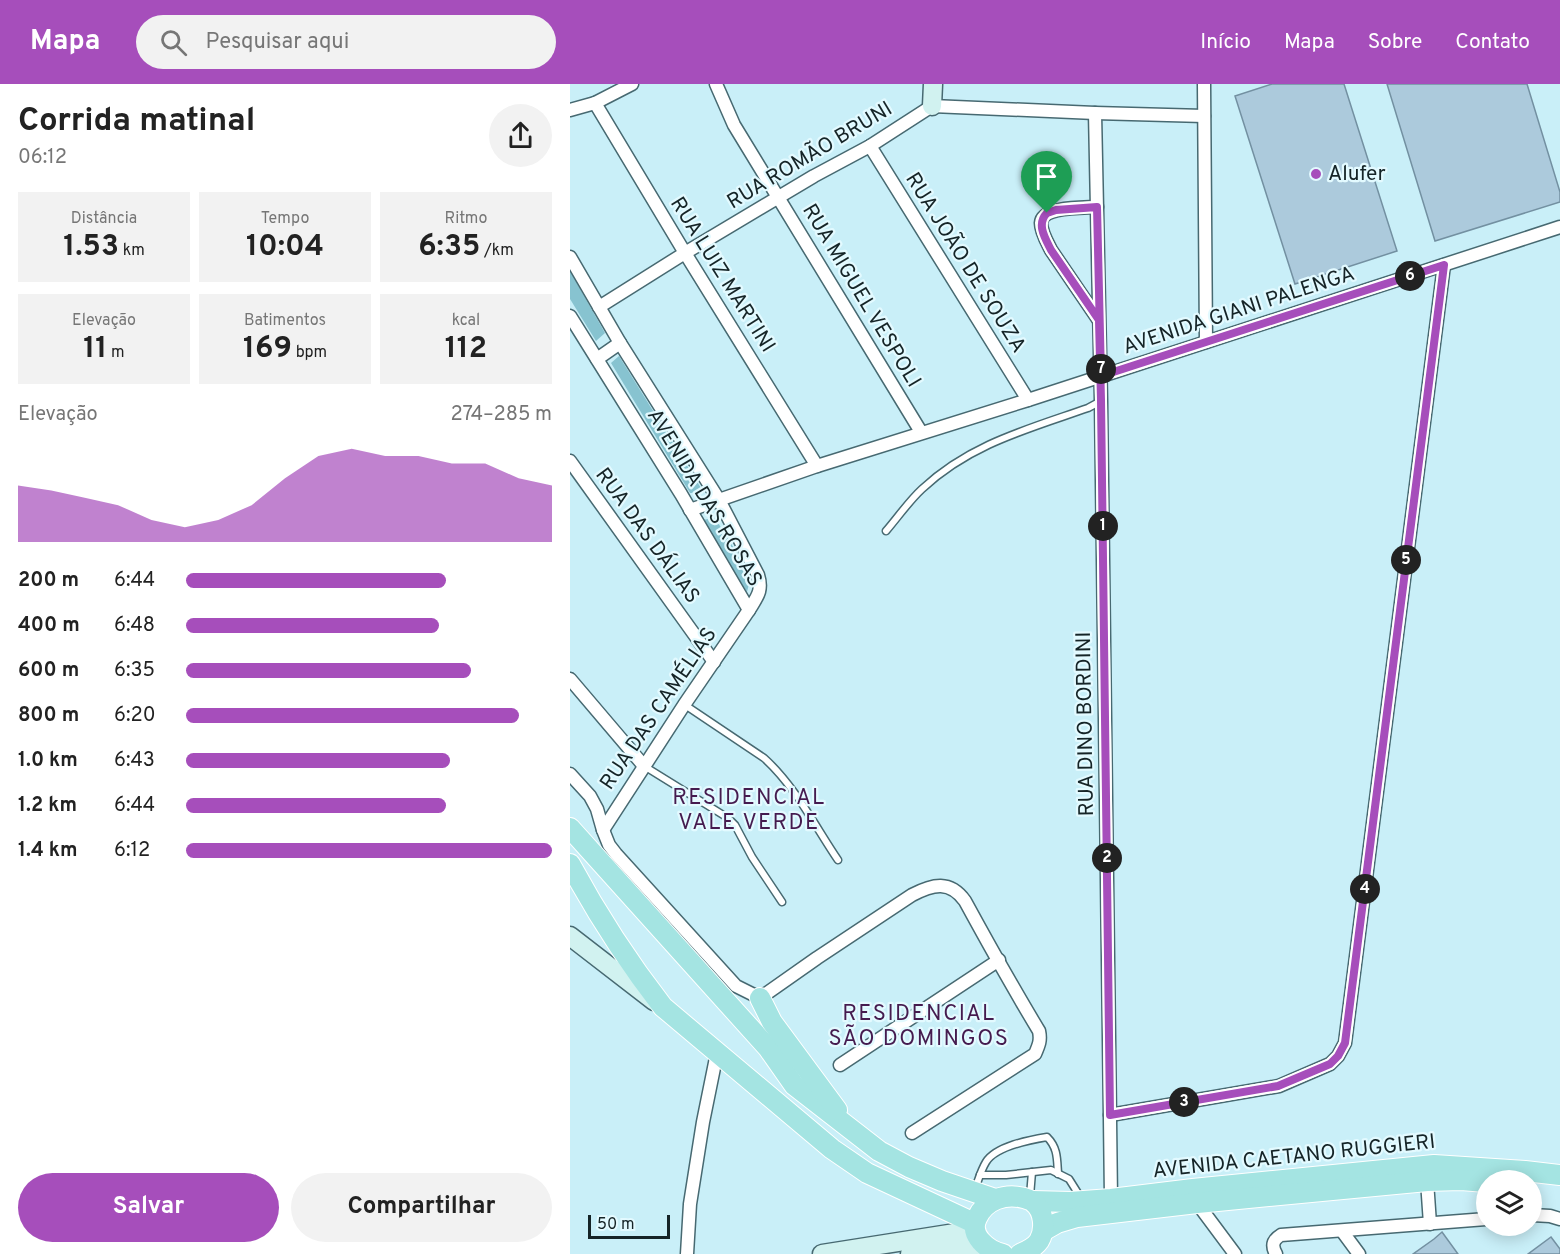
<!DOCTYPE html>
<html lang="pt">
<head>
<meta charset="utf-8">
<style>
	:root { --surface:#fff; --page:#f2f2f2; --text:#222; --muted:#767676; --accent:#a64ebb }
	body { margin:0; font-family:Overpass,sans-serif; background:var(--page); color:var(--text); height:100vh; display:flex; flex-direction:column; font-size:22px; white-space:nowrap }
	* { box-sizing:border-box; margin:0 }
	p { font-size:20px; color:var(--muted) }
	.icon { flex:none; width:33px; height:33px; fill:none; stroke:currentColor; stroke-width:2; stroke-linecap:round; stroke-linejoin:round }
	.map { position:relative; flex:1; overflow:hidden }
	.panel { display:flex; flex-direction:column; background:var(--surface); width:570px }
	.panel>* { flex:none }
	.fabs { position:absolute; left:906px; top:1086px; display:grid; gap:12px }
	.fabs a { display:grid; place-items:center; width:66px; height:66px; border-radius:50%; background:var(--surface); box-shadow:0 3px 15px #0003; font-size:30px }
	.scale { position:absolute; left:18px; bottom:15px; width:82px; box-sizing:border-box; padding-left:6px; border:3px solid #152427; border-top:0; font-size:16px; line-height:21px; white-space:nowrap; color:#152427; -webkit-text-stroke:4px #e3faff; paint-order:stroke }
	.pin { position:absolute; display:grid; place-items:center; width:51px; height:51px; color:#fff; margin:-62px -26px; border-radius:50% 50% 50% 0; rotate:-45deg; box-shadow:0 0 6px #0007 }
	.pin .icon { rotate:45deg }
	.km { position:absolute; width:30px; height:30px; margin:-15px; border-radius:50%; background:#222; color:#fff; font-size:16px; line-height:30px; text-align:center }
	.round { display:grid; place-items:center; flex:none; width:63px; height:63px; border-radius:32px; background:var(--page) }
	.overview { display:flex; align-items:center; justify-content:space-between; height:102px; padding:0 18px }
	h1 { font-size:33px; font-weight:700; line-height:45px }
	.stats { display:grid; grid-template-columns:repeat(3,1fr); gap:9px; height:102px; padding:6px 18px }
	.stats div { display:grid; align-content:center; border-radius:0px; background:var(--page); text-align:center }
	.stats b { font-size:30px; font-weight:700 }
	.stats small { font-size:16px; font-weight:400 }
	.stats p { font-size:16px }
	.chart { height:168px; padding:12px 18px }
	.chart p { display:flex; justify-content:space-between }
	.chart svg { width:100%; height:108px; margin-top:6px; fill:var(--accent); opacity:.7 }
	.primary-button { display:flex; gap:12px; margin-top:auto; padding:12px 18px }
	.primary-button a { flex:1; height:69px; border-radius:36px; background:var(--accent); color:#fff; font-size:24px; font-weight:700; line-height:69px; text-align:center }
	.primary-button a+a { background:var(--page); color:var(--text) }
	ul { padding:0 18px; list-style:none; font-size:20px }
	li { display:grid; grid-template-columns:96px 72px 1fr; align-items:center; height:45px }
	li i { height:15px; border-radius:8px; background:var(--accent) }
	header { display:flex; align-items:center; gap:36px; box-sizing:border-box; height:84px; padding:0 30px; background:var(--accent); color:#fff }
	header strong { font-size:28px }
	nav { display:flex; gap:33px; margin-inline-start:auto; font-size:21px }
	.search { width:420px; height:54px; background:var(--page); display:flex; align-items:center; gap:15px; box-sizing:border-box; padding:0 21px; border-radius:33px; color:var(--muted); font-size:22px }
	main { display:flex; flex:1; min-height:0 }
	.map>svg:first-child { display:block }
</style>
</head>
<body>
<header>
<strong>Mapa</strong>
<div class="search"><svg class="icon" aria-label="search" viewBox="0 0 24 24"><circle cx="10" cy="10" r="6"/><path d="M15 15l6 6"/></svg>Pesquisar aqui</div>
<nav><a>Início</a><a>Mapa</a><a>Sobre</a><a>Contato</a></nav>
</header>
<main>
<section class="panel">
<div class="overview"><div><h1>Corrida matinal</h1><p>06:12</p></div><a class="round"><svg class="icon" aria-label="share" viewBox="0 0 24 24"><path d="M12 15V3M7 8l5-5 5 5M5 13v7h14v-7"/></svg></a></div>
<div class="stats">
<div><p>Distância</p><b>1.53<small> km</small></b></div>
<div><p>Tempo</p><b>10:04</b></div>
<div><p>Ritmo</p><b>6:35<small> /km</small></b></div>
</div>
<div class="stats">
<div><p>Elevação</p><b>11<small> m</small></b></div>
<div><p>Batimentos</p><b>169<small> bpm</small></b></div>
<div><p>kcal</p><b>112</b></div>
</div>
<div class="chart"><p><span>Elevação</span>274–285 m</p>
<svg viewBox="0 0 160 44" preserveAspectRatio="none"><path d="M0 44V21L10 23L20 26L30 29L40 35L50 38L60 35L70 29L80 18L90 9L100 6L110 9L120 9L130 12L140 12L150 18L160 21V44z"/></svg>
</div>
<ul>
<li><b>200 m</b>6:44<i style="width:71%"></i></li>
<li><b>400 m</b>6:48<i style="width:69%"></i></li>
<li><b>600 m</b>6:35<i style="width:78%"></i></li>
<li><b>800 m</b>6:20<i style="width:91%"></i></li>
<li><b>1.0 km</b>6:43<i style="width:72%"></i></li>
<li><b>1.2 km</b>6:44<i style="width:71%"></i></li>
<li><b>1.4 km</b>6:12<i style="width:100%"></i></li>
</ul>
<div class="primary-button"><a>Salvar</a><a>Compartilhar</a></div>
</section>
<div class="map">
<svg width="990" height="1170" viewBox="0 0 990 1170">
	<rect width="100%" height="100%" fill="#c9eff8"/>
	<g fill="#87c3d0">
		<polygon points="0,187 35,249 26,257 0,215"/>
		<polygon points="49,272 134,409 120,409 41,279"/>
		<polygon points="145,434 180,490 180,496 177,508 132,436"/>
	</g>
	<g fill="#accadc" stroke="#7390a1" stroke-width="1.5">
		<polygon points="702,0 774,0 827,167 725,200 665,12"/>
		<polygon points="817,0 957,0 990,108 990,118 865,157"/>
		<polygon points="872,1148 888,1170 843,1170 864,1155"/>
		<polygon points="981,1153 990,1165 990,1170 958,1170"/>
	</g>
	<g fill="none" stroke-linecap="round" stroke-linejoin="round">
		<g stroke="#476971" stroke-width="9">
			<g id="lane">
				<path d="M316 447C328 433 339 417 352 405 400 360 458 345 518 324L531 317"/>
				<path d="M115 621 194 674C225 702 245 742 268 776"/>
				<polyline points="74,682 158,734 165,741 182,773 212,818"/>
				<polyline points="410,1091 436,1091 481,1086 499,1095 511,1114"/>
				<path d="M405 1105C408 1097 411 1086 416 1078 426 1062 459 1056 477 1053 488 1064 487 1075 488 1090"/>
				<polyline points="460,1112 462,1088"/>
			</g>
		</g>
		<g stroke="#476971" stroke-width="15">
			<g id="street">
				<polyline points="146,0 164,41 351,348"/>
				<polyline points="634,0 636,258"/>
				<polyline points="25,19 115,169 247,382"/>
				<polyline points="0,26 25,19 62,0"/>
				<polyline points="525,29 531,317 541,1115"/>
				<polyline points="300,62 458,316"/>
				<path d="M527 123C515 124 472 122 471 139 471 148 477 158 481 166L528 235"/>
				<path d="M0 173 50 259 149 416 188 491C193 507 187 513 179 526L114 621 33 746"/>
				<polyline points="29,223 115,169 244,92 300,62 362,22 525,29 634,32"/>
				<polyline points="0,232 111,410 179,526"/>
				<polyline points="27,275 50,259"/>
				<polyline points="0,377 144,578"/>
				<polyline points="120,426 247,382 458,316 990,143"/>
				<polyline points="0,595 74,682"/>
				<path d="M0 690 20 712 27 725 33 746 39 761 46 770 166 902 190 914 247 874 342 811C363 800 380 796 395 817 419 861 443 904 469 947 471 956 469 961 465 970L342 1049"/>
				<polyline points="270,981 429,876"/>
				<polyline points="540,1031 709,1002 760,980 768,972 775,959 874,181"/>
				<polyline points="857,1097 860,1140"/>
				<polyline points="627,1119 665,1170"/>
				<polyline points="962,1131 980,1132 990,1135"/>
				<polyline points="772,1147 789,1170"/>
				<polyline points="117,1170 120,1120 133,1038 147,969"/>
				<path d="M706 1170C701 1161 703 1156 711 1151L916 1135"/>
			</g>
		</g>
		<g stroke="#476971" stroke-width="21">
			<g id="secondary">
				<polyline points="362,22 363,0"/>
				<polyline points="0,852 84,917"/>
				<polyline points="252,1170 404,1146"/>
				<polyline points="340,1170 375,1165 416,1163"/>
			</g>
		</g>
		<g stroke="#fff" stroke-width="22">
			<g id="primary">
				<polyline points="0,744 198,964 224,1001 309,1067 339,1083 372,1097 425,1115"/>
				<path d="M0 780C27 830 58 878 93 923L262 1065 297 1089 404 1139"/>
				<polyline points="190,914 202,938 267,1026"/>
				<polyline points="463,1117 500,1118 541,1115 623,1105 864,1081 955,1087 990,1091"/>
				<polyline points="473,1147 487,1139 507,1133 627,1119 857,1097 891,1096 916,1098"/>
				<path d="M433 1170C418 1167 398 1151 407 1134 415 1116 435 1109 454 1114 457 1115 461 1116 463 1118 474 1126 476 1145 469 1157 465 1163 457 1167 450 1170"/>
			</g>
		</g>
		<use href="#lane" stroke="#fff" stroke-width="6"/>
		<use href="#street" stroke="#fff" stroke-width="12"/>
		<use href="#secondary" stroke="#d1f2f0" stroke-width="18"/>
		<use href="#primary" stroke="#a4e4e2" stroke-width="20"/>
	</g>
	<g fill="none" stroke-linecap="round" stroke-linejoin="round">
		<g stroke="#fff" stroke-width="12">
			<path id="route" d="M477 129C466 140 475 154 481 166L529 236 531 316 540 1031 708 1002 760 980 768 972 775 959 874 181 531 292 527 123 486 126 477 129"/>
		</g>
		<use href="#route" stroke="#a64ebb" stroke-width="8"/>
	</g>
	<circle fill="#a64ebb" stroke="#e3faff" stroke-width="2" cx="746" cy="90" r="6"/>
	<g text-anchor="middle" dominant-baseline="central" stroke-width="4.5" stroke-linejoin="round" paint-order="stroke">
		<g font-size="21" fill="#152427" stroke="#e3faff">
			<text transform="translate(240 72) rotate(-31)">RUA ROMÃO BRUNI</text>
			<text transform="translate(395 179) rotate(58)">RUA JOÃO DE SOUZA</text>
			<text transform="translate(152 191) rotate(58)">RUA LUIZ MARTINI</text>
			<text transform="translate(291 212) rotate(59)">RUA MIGUEL VESPOLI</text>
			<text transform="translate(669 227) rotate(-18)">AVENIDA GIANI PALENGA</text>
			<text transform="translate(134 414) rotate(59)">AVENIDA DAS ROSAS</text>
			<text transform="translate(77 452) rotate(54)">RUA DAS DÁLIAS</text>
			<text transform="translate(89 625) rotate(-56)">RUA DAS CAMÉLIAS</text>
			<text transform="translate(516 640) rotate(-91)">RUA DINO BORDINI</text>
			<text transform="translate(724 1073) rotate(-6)">AVENIDA CAETANO RUGGIERI</text>
		</g>
		<g font-size="21" fill="#152427" stroke="#e3faff" text-anchor="start">
			<text x="758" y="90">Alufer</text>
		</g>
		<g font-size="22" letter-spacing="1.5" fill="#451b4f" stroke="#e3faff">
			<text x="179" y="714">RESIDENCIAL<tspan x="179" dy="25">VALE VERDE</tspan></text>
			<text x="349" y="930">RESIDENCIAL<tspan x="349" dy="25">SÃO DOMINGOS</tspan></text>
		</g>
	</g>
</svg>
<div class="fabs">
<a><svg class="icon" aria-label="layers" viewBox="0 0 24 24"><path d="M12 4l9 5-9 5-9-5zM3 14l9 5 9-5"/></svg></a>
</div>
<div class="scale">50 m</div>
<div class="pin" style="left:477px;top:129px;background:#1e9e55"><svg class="icon" aria-label="arrive" viewBox="0 0 24 24"><path d="M6 21V4h12l-3 4 3 4H6"/></svg></div>
<b class="km" style="left:533px;top:442px">1</b>
<b class="km" style="left:537px;top:774px">2</b>
<b class="km" style="left:614px;top:1018px">3</b>
<b class="km" style="left:795px;top:805px">4</b>
<b class="km" style="left:836px;top:476px">5</b>
<b class="km" style="left:840px;top:192px">6</b>
<b class="km" style="left:531px;top:285px">7</b>
</div>
</main>
</body>
</html>
